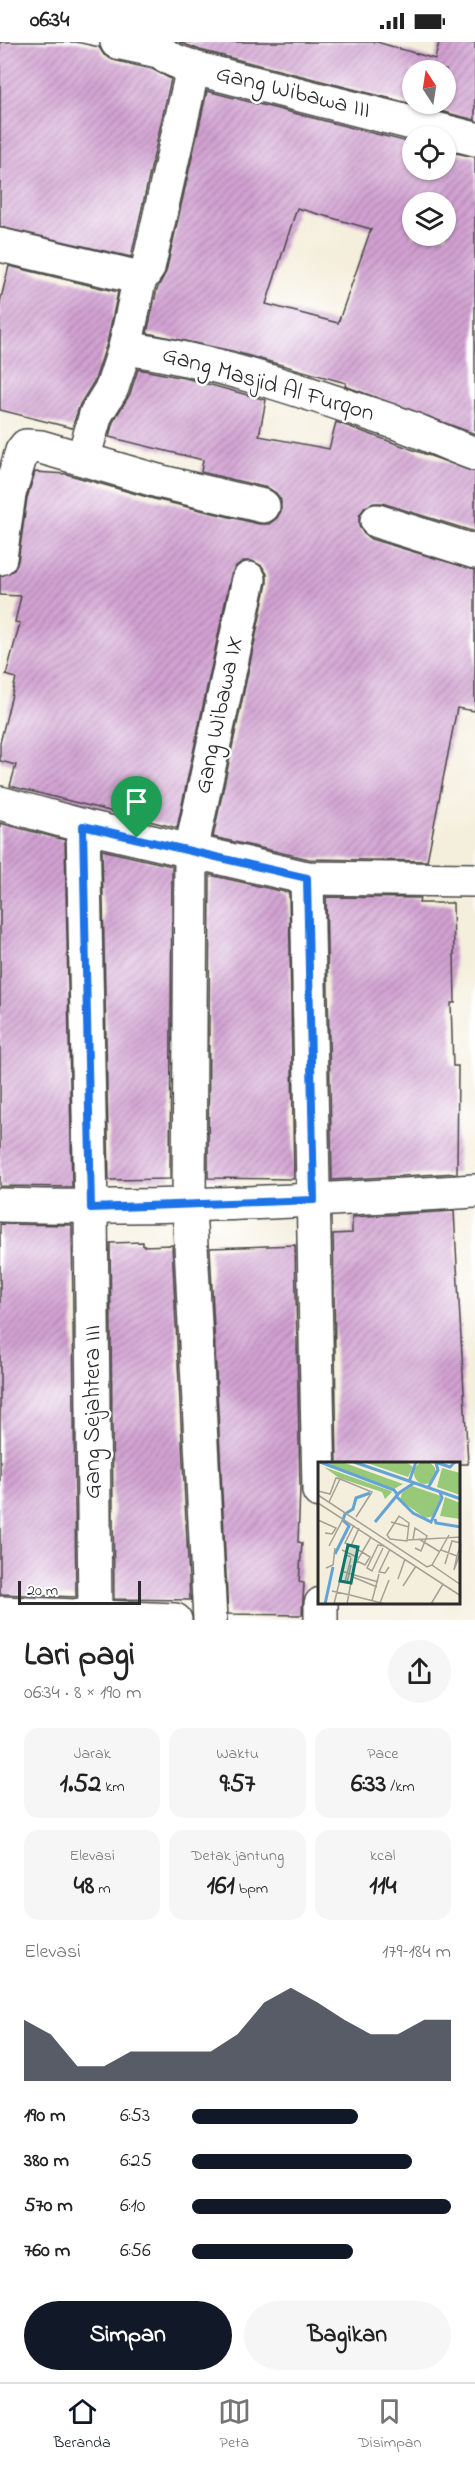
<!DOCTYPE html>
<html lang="id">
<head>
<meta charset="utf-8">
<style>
	:root { --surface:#fff; --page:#f6f6f6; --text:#222; --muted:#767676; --line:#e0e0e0; --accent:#111827 }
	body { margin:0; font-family:"Indie Flower",sans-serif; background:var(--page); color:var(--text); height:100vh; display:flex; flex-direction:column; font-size:22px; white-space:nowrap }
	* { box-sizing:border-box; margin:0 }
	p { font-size:20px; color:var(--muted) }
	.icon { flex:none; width:33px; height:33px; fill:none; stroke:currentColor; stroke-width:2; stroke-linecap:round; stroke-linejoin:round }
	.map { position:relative; height:1578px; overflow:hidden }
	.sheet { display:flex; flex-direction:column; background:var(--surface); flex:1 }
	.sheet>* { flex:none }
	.needle { width:39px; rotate:348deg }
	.fabs { position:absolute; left:402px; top:18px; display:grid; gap:12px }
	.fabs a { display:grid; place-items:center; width:54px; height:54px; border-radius:50%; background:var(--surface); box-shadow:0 2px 4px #0004; font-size:30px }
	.scale { position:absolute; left:18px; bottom:15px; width:123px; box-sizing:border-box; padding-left:6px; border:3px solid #2b2b2b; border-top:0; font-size:16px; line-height:21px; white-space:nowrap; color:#2b2b2b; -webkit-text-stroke:4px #fff; paint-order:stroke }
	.pin { position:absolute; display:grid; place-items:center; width:51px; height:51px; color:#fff; margin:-62px -26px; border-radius:50% 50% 50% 0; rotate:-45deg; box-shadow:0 0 6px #0007 }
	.pin .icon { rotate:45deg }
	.round { display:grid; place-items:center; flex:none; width:63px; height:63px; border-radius:32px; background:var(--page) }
	.headline { display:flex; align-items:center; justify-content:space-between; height:102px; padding:0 24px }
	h1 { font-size:33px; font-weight:700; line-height:45px }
	.figures { display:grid; grid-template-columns:repeat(3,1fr); gap:9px; height:102px; padding:6px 24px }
	.figures div { display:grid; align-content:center; border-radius:15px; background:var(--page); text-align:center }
	.figures b { font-size:26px; font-weight:700 }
	.figures small { font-size:16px; font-weight:400 }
	.figures p { font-size:16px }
	.chart { height:168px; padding:12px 24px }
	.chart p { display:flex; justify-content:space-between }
	.chart svg { width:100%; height:108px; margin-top:6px; fill:var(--accent); opacity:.7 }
	.button { display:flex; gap:12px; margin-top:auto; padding:12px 24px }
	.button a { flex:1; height:69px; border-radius:36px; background:var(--accent); color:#fff; font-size:24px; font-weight:700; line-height:69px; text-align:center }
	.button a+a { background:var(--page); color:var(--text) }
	ul { padding:0 24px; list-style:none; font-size:20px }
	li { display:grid; grid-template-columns:96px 72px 1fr; align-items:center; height:45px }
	li i { height:15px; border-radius:8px; background:var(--accent) }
	.status { display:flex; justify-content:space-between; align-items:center; height:42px; padding:0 30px; background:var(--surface); direction:ltr }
	.status svg { height:16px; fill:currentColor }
	.tabs { display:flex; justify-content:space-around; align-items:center; height:84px; border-top:2px solid var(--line); background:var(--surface); font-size:16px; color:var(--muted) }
	.tabs a { display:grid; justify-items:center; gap:3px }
	.tabs .selected { color:var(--accent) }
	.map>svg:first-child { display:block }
</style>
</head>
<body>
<div class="status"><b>06:34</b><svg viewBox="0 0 49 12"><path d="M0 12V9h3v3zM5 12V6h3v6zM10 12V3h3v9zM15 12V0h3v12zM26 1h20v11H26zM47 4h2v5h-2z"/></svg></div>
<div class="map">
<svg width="475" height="1578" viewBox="0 0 475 1578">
	<defs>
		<pattern id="building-hatch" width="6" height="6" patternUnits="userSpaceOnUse" patternTransform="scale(1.5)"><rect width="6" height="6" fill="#d2a2d2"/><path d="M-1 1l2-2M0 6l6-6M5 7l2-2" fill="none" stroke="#ab84ab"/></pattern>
	</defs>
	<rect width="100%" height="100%" fill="#fff"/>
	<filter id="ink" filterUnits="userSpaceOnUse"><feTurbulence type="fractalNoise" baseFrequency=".0167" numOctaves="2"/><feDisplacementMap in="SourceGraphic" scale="12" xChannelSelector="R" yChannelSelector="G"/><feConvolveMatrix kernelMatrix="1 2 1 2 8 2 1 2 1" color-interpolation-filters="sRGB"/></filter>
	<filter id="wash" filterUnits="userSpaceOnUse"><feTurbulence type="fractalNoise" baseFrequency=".008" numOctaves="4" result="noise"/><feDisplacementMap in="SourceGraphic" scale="24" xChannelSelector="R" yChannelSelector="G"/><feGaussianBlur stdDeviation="1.35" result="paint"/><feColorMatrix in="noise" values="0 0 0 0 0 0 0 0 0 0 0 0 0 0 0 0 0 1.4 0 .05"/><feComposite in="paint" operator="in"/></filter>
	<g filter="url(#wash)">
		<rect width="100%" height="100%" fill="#f4eedc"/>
		<g id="blocks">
			<g fill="url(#building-hatch)" fill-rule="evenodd">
				<polygon points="0,0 76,0 99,5 104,13 113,18 152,27 171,37 131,215 0,185"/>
				<path d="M179 0H377L435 17 439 0H475V78L200 8ZM412 28H446V62H412Z"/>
				<path d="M207 49 412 101V128H446V109L475 115V392L345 344 346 341 232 309 147 291 157 247 166 230ZM412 160H446V194H412ZM297 166 371 187 338 281 266 262Z"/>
				<polygon points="9,224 118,250 107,301 95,338 80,362 72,386 0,368 0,260"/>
				<polygon points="138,327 189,337 266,358 259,394 329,407 336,380 475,430 475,490 382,461 374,461 365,465 359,474 359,484 364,492 371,497 475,528 475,669 457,666 427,819 309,817 213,795 267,541 267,532 262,524 252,519 243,519 236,524 231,533 177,786 10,744 16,723 0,719 0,701 16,636 6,633 20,581 15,580 21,554 0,553 0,534 14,528 18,519 27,456 35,430 66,432 154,457 259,482 269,482 277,476 281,469 281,458 276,451 268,446 201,430 203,418 109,395 113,380 130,352"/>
				<polygon points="0,781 65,798 72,1145 0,1144"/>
				<polygon points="102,808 172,824 170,1137 109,1138"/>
				<polygon points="210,833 289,851 294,1137 208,1136"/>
				<polygon points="326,855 420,856 419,861 453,861 455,961 451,961 453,1024 458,1024 457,1131 332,1138"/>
				<polygon points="454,1169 468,1422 337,1422 333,1192 352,1191 352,1175"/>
				<polygon points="0,1182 72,1183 76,1555 0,1552"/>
				<polygon points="143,1200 143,1204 172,1203 190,1558 114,1557 110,1201"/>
				<polygon points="295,1203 300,1446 298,1500 302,1501 299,1540 304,1541 302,1573 228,1572 210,1206"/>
			</g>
		</g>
	</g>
	<g filter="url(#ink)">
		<use href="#blocks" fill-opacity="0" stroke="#494846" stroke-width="1.5"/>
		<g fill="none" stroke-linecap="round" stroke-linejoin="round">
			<g stroke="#494846" stroke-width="36">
				<g id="minor">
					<polyline points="117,0 159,9"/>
					<path d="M156 0C162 18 178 19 194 26L475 97"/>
					<path d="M0 203 136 235 139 239 125 306C217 319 306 350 394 380 421 389 447 402 475 412"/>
					<polyline points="139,239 148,226 193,26"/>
					<polyline points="83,417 96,372 112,346 125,306"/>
					<polyline points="377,479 475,510"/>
					<polyline points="0,516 9,452 22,409 26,404 41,405 158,439 263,464"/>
					<polyline points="0,761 83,784 307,836 475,838"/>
					<polyline points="83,784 91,1166 95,1574"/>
					<polyline points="307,836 319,1449"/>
					<path d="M0 1163C159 1168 317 1158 475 1149"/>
					<polyline points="321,1562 321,1578"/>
					<polyline points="0,1571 175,1578"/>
					<polyline points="210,1578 189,1164 191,809 249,537"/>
				</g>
			</g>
			<use href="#minor" stroke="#fff" stroke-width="33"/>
		</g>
	</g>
	<g fill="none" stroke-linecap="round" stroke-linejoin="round" filter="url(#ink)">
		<g stroke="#fff" stroke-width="12">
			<polygon id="route" points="83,784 307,836 314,1158 91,1166"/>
		</g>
		<use href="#route" stroke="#1a73e8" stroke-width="8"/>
	</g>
	<g text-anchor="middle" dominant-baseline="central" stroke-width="5" stroke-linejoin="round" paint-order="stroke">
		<g font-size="24" fill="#2b2b2b" stroke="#fff">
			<text transform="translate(293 51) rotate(14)">Gang Wibawa III</text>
			<text transform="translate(268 343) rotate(16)">Gang Masjid Al Furqon</text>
			<text transform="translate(220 673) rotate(-78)">Gang Wibawa IX</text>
			<text transform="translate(93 1370) rotate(-90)">Gang Sejahtera III</text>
		</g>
	</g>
	<g transform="translate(318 1420)">
		<rect width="142" height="142" fill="#f4eedc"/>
		<path d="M10 0H24L85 22 76 27 17 6ZM46 0H88L95 5 90 15ZM96 11a11 11 0 1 1 22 0a11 11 0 1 1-22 0ZM6 5 73 29 74 30 67 37 64 30 21 16ZM124 6 142 11V33L119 25ZM94 24 123 34 117 54 107 56 82 38 84 31ZM127 35 142 41V57L122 54Z" fill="#97c979"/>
		<path fill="none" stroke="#63a4d6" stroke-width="3" d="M2 0 76 28 79 32M36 0 143 37M120 1 132 5 137 0M91 20 98 0M110 26 120 8 118 1M79 35 95 51 113 60 124 36 122 30M117 57 118 61 143 65M57 60 81 31 96 21M17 92 31 64 25 58 27 52 35 47 38 36 52 31M7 142 15 105"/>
		<path fill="none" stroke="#a4a095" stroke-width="1.5" d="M22 17 54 30 38 55M0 29 12 32 18 16 22 17M0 33 109 105 114 103M11 40 22 17M0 41 143 134M81 54 91 61 89 79 72 77 69 73ZM0 58 18 66 14 72 7 71M73 60 91 65M41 66 33 84 44 90M131 73 114 103 143 123M95 77 97 66 109 74 103 89 97 86M101 77 122 90M90 78 143 75M11 84 25 57M33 84 27 81 36 63M65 86 54 109 49 106 60 83 66 84M24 88 41 96M123 88 139 94 143 82M139 94 136 108 143 89M39 99 47 103 52 95 44 90M127 102 134 79 143 81M71 105 67 111 61 110 72 87M8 106 15 103 17 86M23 109 60 120M35 115 59 125M80 117 87 97M27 120 33 96M29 121 33 103M85 124 98 104M14 129 32 133M32 133 67 142M54 139 61 112M62 141 71 118M16 142 28 93 33 95M29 142 36 104 53 75M113 142 125 122"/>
		<path fill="#0f766e" fill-opacity="0.15" stroke="#0f766e" stroke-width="3" d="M30 83 40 85 33 121 22 119Z"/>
		<rect width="142" height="142" fill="none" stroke="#2b2b2b" stroke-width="3"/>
	</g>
</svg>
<div class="fabs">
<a><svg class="needle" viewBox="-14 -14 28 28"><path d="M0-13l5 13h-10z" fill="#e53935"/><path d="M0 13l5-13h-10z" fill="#767676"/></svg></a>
<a><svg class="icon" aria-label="locate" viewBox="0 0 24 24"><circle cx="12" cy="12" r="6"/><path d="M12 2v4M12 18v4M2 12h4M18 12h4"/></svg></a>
<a><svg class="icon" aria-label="layers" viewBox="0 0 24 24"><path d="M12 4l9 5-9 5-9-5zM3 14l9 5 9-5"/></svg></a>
</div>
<div class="scale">20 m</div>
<div class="pin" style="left:137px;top:796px;background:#1e9e55"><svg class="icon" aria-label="arrive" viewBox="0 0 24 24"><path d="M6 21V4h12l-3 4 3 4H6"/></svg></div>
</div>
<section class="sheet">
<div class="headline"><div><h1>Lari pagi</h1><p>06:34 · 8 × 190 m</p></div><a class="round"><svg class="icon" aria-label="share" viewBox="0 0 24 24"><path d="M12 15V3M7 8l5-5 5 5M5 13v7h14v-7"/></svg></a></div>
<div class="figures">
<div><p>Jarak</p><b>1.52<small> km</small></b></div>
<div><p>Waktu</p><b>9:57</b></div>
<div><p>Pace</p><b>6:33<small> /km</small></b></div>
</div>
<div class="figures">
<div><p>Elevasi</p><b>48<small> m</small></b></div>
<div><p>Detak jantung</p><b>161<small> bpm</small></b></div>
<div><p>kcal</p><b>114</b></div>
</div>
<div class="chart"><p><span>Elevasi</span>179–184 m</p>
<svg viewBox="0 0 160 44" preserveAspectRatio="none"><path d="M0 44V19L10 25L20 38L30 38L40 32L50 32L60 32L70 32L80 25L90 12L100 6L110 12L120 19L130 25L140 25L150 19L160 19V44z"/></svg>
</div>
<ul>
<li><b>190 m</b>6:53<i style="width:64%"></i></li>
<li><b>380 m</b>6:25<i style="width:85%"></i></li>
<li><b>570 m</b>6:10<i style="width:100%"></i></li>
<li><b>760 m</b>6:56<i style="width:62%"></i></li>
</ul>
<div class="button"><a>Simpan</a><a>Bagikan</a></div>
</section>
<nav class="tabs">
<a class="selected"><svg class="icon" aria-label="home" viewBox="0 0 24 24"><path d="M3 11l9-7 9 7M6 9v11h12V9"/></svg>Beranda</a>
<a><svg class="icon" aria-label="map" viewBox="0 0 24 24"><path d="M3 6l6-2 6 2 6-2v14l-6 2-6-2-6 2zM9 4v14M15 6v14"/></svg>Peta</a>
<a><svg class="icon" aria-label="saved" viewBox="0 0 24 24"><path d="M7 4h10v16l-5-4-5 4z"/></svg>Disimpan</a>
</nav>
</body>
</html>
